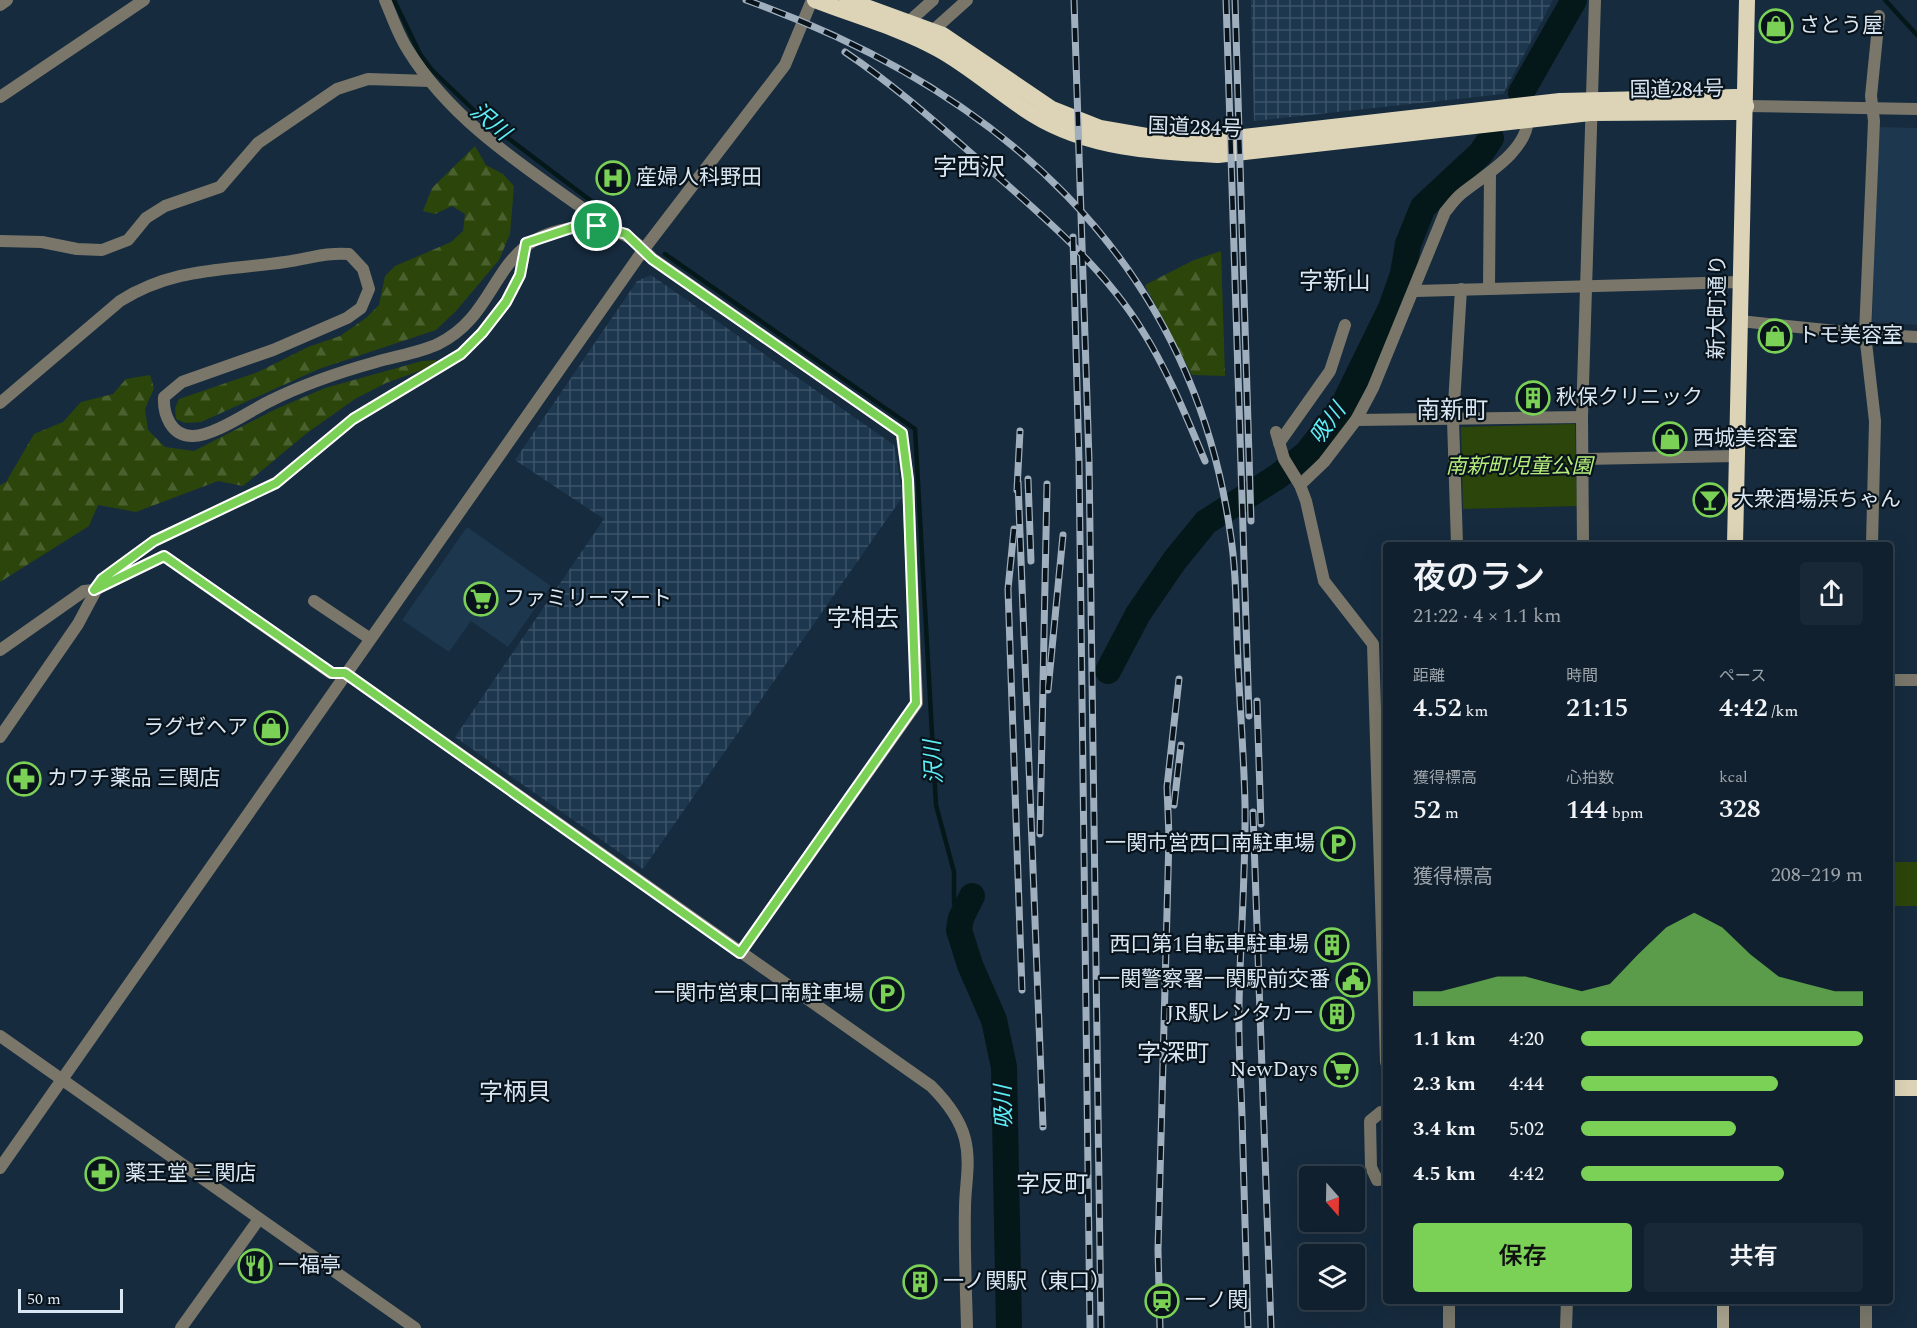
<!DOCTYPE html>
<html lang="ja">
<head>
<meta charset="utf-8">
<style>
	:root { --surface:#10202e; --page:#192836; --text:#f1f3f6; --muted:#9ca3aa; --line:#303e4a; --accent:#7ad156 }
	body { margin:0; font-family:Spectral,"Noto Sans JP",serif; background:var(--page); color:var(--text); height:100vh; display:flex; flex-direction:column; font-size:22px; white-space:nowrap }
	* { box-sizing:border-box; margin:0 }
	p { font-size:20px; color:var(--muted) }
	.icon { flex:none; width:33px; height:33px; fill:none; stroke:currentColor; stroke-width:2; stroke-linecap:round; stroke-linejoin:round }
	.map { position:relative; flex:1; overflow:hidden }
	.details { position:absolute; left:1383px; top:542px; width:510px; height:762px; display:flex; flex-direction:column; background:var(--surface); border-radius:6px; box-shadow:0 6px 24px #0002,0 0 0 2px var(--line) }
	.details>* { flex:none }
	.needle { width:39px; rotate:160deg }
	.tools { position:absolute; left:1299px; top:1166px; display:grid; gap:12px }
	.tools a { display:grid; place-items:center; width:66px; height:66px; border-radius:6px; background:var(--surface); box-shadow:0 6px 24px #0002,0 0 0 2px var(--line); font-size:30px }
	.scale { position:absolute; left:18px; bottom:15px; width:105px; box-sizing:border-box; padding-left:6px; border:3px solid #d9e6f3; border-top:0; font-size:16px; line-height:21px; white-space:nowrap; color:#d9e6f3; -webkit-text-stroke:4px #09131b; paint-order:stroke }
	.pin { position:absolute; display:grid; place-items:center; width:51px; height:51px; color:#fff; margin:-26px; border:3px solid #fff; border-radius:50%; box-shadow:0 2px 6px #0007 }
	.round { display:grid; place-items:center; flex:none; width:63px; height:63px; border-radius:6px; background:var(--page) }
	.summary { display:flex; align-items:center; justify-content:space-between; height:102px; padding:0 30px }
	h1 { font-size:33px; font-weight:600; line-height:45px }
	.figures { display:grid; grid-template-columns:repeat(3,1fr); gap:9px; height:102px; padding:6px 30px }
	.figures div { display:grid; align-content:center }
	.figures b { font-size:26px; font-weight:600 }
	.figures small { font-size:16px; font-weight:400 }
	.figures p { font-size:16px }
	.chart { height:168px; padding:12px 30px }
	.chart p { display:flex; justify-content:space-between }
	.chart svg { width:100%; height:108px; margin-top:6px; fill:var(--accent); opacity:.7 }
	.primary-button { display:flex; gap:12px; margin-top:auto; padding:12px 30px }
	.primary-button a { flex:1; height:69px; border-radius:6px; background:var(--accent); color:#111; font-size:24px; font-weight:600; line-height:69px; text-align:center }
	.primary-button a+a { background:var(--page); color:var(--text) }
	ul { padding:0 30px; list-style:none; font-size:20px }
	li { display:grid; grid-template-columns:96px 72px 1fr; align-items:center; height:45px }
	li i { height:15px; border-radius:8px; background:var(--accent) }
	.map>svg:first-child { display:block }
</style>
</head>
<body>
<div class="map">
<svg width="1917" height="1328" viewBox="0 0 1917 1328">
	<defs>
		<pattern id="industrial-grid" width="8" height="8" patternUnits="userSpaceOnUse" patternTransform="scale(1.5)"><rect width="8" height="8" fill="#1c374e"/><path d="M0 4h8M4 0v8" fill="none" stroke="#3c5468"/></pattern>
		<pattern id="forest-firs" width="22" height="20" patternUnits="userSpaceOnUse" patternTransform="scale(1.5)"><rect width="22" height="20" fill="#2c450a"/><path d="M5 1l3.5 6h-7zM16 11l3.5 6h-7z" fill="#4a602e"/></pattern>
	</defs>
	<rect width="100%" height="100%" fill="#162b3e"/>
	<g fill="#1c374e">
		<polygon points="1879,127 1917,128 1917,325 1872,322"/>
		<polygon points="467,527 551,586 508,647 471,621 449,652 402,620"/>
	</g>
	<g fill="url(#industrial-grid)">
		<polygon points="1251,0 1553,0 1503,94 1254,121"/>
		<polygon points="651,275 894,445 903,496 643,869 455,737 604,519 515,460 637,281"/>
	</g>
	<g fill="url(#forest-firs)">
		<polygon points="475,146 486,165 503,174 514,186 510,234 499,260 456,311 436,330 319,369 201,422 185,423 176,419 175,408 179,399 258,372 308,347 340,336 366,318 379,305 385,276 395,266 451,242 463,231 465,214 452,206 435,214 423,211 432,188"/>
		<polygon points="1221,251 1225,376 1192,375 1145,285 1194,260"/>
		<polygon points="437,360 433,366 386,383 355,399 307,433 243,486 218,481 136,512 98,505 89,526 0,582 0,485 6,482 34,434 63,422 81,402 113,394 126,379 150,375 154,388 145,409 148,430 165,447 194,451 276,409 325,388 422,361"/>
	</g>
	<g fill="#2c450a">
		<polygon points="1575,424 1577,506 1463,509 1461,427"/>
		<rect x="1890" y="862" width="27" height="44"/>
	</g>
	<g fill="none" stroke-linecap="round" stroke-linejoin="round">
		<g stroke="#051819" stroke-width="4.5">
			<polyline points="394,0 420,54 432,70 484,120 615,219"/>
			<polyline points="1885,0 1917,35"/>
			<polyline points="665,254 915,429 936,805 954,872 954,901 959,930"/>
		</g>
		<g stroke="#051819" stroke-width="26">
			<polyline points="1521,93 1574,0"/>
			<polyline points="1108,671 1138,614 1175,560 1206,522 1277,477 1306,454 1341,410 1391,308 1403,274 1408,244 1423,207 1481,153 1491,138"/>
			<polyline points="972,896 961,918 959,930 970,965 994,1020 1004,1067 1009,1328"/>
		</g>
		<g stroke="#7a776a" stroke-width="12">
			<path d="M385 0C392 16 398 35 408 50 451 120 522 165 588 212L597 226"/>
			<polyline points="0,5 7,0"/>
			<polyline points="1879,16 1871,96 1874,121 1865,334 1917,337"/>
			<polyline points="904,26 933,0"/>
			<polyline points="928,35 967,0"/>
			<polyline points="0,97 144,0"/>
			<polyline points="0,241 42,242 77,249 102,250 128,240 146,218 165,206 220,187 258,143 337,89 368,79 430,81"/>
			<polyline points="1489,288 1490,174"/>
			<polyline points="1415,291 1741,282"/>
			<polyline points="1865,334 1875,421 1872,544"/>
			<polyline points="1356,420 1582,417"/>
			<polyline points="1276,432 1284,459 1300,485 1306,501 1324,581 1373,644 1386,1062"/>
			<polyline points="1279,443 1330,371 1345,325"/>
			<polyline points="1584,459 1736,456"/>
			<path d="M1300 485 1324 462 1356 420 1373 388 1445 212C1450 206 1455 199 1461 194 1483 176 1527 152 1528 119"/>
			<polyline points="1457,544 1453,420 1461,289"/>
			<polyline points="314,601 369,638"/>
			<polyline points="0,650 84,591 94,590 164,556 331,673 345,673"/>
			<polyline points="1890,680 1917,680"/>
			<polyline points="0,737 78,624 102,579 154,541 276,483 353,419 461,354 482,333 506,302 520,275 526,243"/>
			<polyline points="740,953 917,703 908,480 902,437"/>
			<polyline points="1386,1112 1381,1112 1370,1121 1371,1167 1377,1180 1386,1179"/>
			<polyline points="181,1328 259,1219"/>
			<polyline points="1449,1328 1449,1300"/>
			<polyline points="1866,1328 1866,1300"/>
		</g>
		<g stroke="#7a776a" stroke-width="12">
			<polyline points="1746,106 1917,109"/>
			<polyline points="1740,321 1865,334"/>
			<path d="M0 403 120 301C174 267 224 271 285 262 308 259 326 252 349 254L363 269 369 289 361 308 347 318 273 350 182 382 164 397C163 414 171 436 192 436 213 437 251 410 270 401 304 384 340 372 376 362 396 356 419 353 438 344 506 311 489 230 587 227 616 226 634 238 653 259L902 433V437"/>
			<polyline points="1583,544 1582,417 1595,0"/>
			<path d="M345 673 931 1086C945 1100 960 1119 965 1139 971 1163 965 1185 965 1208 964 1248 966 1288 967 1328"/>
			<polyline points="0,1036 415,1328"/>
			<polyline points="0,1168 644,249 785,65 812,0"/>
			<polyline points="1566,1328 1567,1300"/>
		</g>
		<polyline stroke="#a9a38e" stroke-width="12" points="1723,1328 1723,1300"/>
		<g stroke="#ddd4b7" stroke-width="16">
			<path d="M815 0C856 16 900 28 938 49 971 67 1000 94 1032 114 1088 149 1155 152 1218 155L1590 113 1736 112 1746 106"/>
			<polyline points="847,0 943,35 1052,109 1100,128 1164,139 1217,140 1560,101 1736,97 1746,106"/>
			<polyline points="1735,544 1747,0"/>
			<polyline points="1890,1088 1917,1088"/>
		</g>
		<g stroke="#a0afbe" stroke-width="7">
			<g id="rail">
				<path d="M746 0C996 89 1190 256 1230 531 1237 574 1236 619 1238 663 1240 710 1244 757 1245 804 1246 872 1240 940 1239 1007 1238 1044 1241 1080 1242 1117 1244 1187 1246 1258 1248 1328"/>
				<polyline points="1074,0 1089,460 1101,1328"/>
				<polyline points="1226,0 1249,716"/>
				<polyline points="1235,0 1251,521"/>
				<path d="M845 52C897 87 942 128 989 169 1044 217 1104 268 1142 330 1168 371 1186 416 1205 461"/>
				<polyline points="1073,237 1079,461 1090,1328"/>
				<polyline points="1028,479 1031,561"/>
				<polyline points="1018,482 1043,1127"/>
				<polyline points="1017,490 1020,431"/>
				<polyline points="1014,529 1008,589 1022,990"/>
				<polyline points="1048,690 1063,535"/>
				<polyline points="1257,701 1261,824"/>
				<polyline points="1174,805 1181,745"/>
				<polyline points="1253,812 1271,1328"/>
				<polyline points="1040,834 1047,484"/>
				<polyline points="1160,1328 1158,1250 1169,837 1167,787 1179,679"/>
			</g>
		</g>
		<use href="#rail" stroke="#09131b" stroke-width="4.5" stroke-dasharray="14" stroke-linecap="butt"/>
	</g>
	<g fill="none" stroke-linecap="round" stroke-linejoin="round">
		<g stroke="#fff" stroke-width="12">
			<polygon id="route" points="597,226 626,234 652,259 902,433 908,480 916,703 740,953 345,673 332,673 164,556 94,590 102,579 154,541 276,483 353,419 461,354 482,333 506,302 520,275 526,243 574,227"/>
		</g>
		<use href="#route" stroke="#7ad156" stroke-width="8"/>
	</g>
	<defs>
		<g id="shop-ring" transform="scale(1.725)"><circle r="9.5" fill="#09131b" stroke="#7ad156" stroke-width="1.5"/><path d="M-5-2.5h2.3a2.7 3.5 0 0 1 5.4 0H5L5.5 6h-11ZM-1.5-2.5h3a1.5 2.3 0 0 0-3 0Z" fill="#7ad156"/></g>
		<g id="hospital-ring" transform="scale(1.725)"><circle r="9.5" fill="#09131b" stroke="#7ad156" stroke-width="1.5"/><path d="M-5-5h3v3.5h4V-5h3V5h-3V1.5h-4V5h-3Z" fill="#7ad156"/></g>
		<g id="building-ring" transform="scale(1.725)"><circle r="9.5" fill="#09131b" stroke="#7ad156" stroke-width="1.5"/><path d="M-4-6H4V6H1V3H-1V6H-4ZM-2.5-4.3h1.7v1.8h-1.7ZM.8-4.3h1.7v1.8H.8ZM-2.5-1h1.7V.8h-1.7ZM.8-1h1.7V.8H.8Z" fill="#7ad156"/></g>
		<g id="bar-ring" transform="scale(1.725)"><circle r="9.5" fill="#09131b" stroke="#7ad156" stroke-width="1.5"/><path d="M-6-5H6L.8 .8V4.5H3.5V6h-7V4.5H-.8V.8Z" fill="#7ad156"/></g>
		<g id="supermarket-ring" transform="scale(1.725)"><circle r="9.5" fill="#09131b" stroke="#7ad156" stroke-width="1.5"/><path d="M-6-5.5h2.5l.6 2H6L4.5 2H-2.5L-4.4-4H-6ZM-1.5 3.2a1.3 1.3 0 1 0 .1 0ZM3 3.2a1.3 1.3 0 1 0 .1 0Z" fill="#7ad156"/></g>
		<g id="pharmacy-ring" transform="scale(1.725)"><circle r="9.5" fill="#09131b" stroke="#7ad156" stroke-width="1.5"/><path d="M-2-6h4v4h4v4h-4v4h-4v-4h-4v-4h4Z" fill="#7ad156"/></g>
		<g id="parking-ring" transform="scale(1.725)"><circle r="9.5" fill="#09131b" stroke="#7ad156" stroke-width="1.5"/><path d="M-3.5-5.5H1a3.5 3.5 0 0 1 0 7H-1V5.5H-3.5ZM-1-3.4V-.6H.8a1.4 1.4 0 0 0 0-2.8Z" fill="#7ad156"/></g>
		<g id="civic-ring" transform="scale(1.725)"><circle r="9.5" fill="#09131b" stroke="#7ad156" stroke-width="1.5"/><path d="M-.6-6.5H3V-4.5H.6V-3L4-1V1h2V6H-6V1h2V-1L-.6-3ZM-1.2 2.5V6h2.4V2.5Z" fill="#7ad156"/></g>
		<g id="restaurant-ring" transform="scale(1.725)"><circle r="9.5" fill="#09131b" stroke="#7ad156" stroke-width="1.5"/><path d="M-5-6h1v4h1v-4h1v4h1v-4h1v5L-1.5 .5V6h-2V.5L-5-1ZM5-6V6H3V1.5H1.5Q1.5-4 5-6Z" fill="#7ad156"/></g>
		<g id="station-ring" transform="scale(1.725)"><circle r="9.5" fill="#09131b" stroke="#7ad156" stroke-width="1.5"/><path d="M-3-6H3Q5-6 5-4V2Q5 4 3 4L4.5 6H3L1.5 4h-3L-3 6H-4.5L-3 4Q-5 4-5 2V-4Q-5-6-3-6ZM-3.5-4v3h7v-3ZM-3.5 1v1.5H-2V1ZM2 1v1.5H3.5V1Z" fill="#7ad156"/></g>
	</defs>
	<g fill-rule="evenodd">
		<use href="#shop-ring" x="1776" y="26"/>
		<use href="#hospital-ring" x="613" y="178"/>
		<use href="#shop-ring" x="1775" y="336"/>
		<use href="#building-ring" x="1533" y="398"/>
		<use href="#shop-ring" x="1670" y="439"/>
		<use href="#bar-ring" x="1710" y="500"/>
		<use href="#supermarket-ring" x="481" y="599"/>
		<use href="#shop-ring" x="271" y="728"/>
		<use href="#pharmacy-ring" x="24" y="779"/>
		<use href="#parking-ring" x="1338" y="844"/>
		<use href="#building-ring" x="1332" y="945"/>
		<use href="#civic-ring" x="1353" y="980"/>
		<use href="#parking-ring" x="887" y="994"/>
		<use href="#building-ring" x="1337" y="1014"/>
		<use href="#supermarket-ring" x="1341" y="1070"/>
		<use href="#pharmacy-ring" x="102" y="1174"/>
		<use href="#restaurant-ring" x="255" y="1266"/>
		<use href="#building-ring" x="920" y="1282"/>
		<use href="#station-ring" x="1162" y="1301"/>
	</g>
	<g text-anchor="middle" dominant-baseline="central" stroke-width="4.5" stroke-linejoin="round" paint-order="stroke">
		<g font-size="21" fill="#d9e6f3" stroke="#09131b" text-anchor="start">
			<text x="1799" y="26">さとう屋</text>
			<text x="636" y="178">産婦人科野田</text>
			<text x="1798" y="336">トモ美容室</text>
			<text x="1556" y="398">秋保クリニック</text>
			<text x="1693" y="439">西城美容室</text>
			<text x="1733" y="500">大衆酒場浜ちゃん</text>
			<text x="504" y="599">ファミリーマート</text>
			<text x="248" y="728" text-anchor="end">ラグゼヘア</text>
			<text x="47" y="779">カワチ薬品 三関店</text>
			<text x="1315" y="844" text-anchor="end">一関市営西口南駐車場</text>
			<text x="1309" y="945" text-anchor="end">西口第1自転車駐車場</text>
			<text x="1330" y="980" text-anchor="end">一関警察署一関駅前交番</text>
			<text x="864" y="994" text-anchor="end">一関市営東口南駐車場</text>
			<text x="1314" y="1014" text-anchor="end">JR駅レンタカー</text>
			<text x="1318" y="1070" text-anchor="end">NewDays</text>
			<text x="125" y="1174">薬王堂 三関店</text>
			<text x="278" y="1266">一福亭</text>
			<text x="943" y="1282">一ノ関駅（東口）</text>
			<text x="1185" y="1301">一ノ関</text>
		</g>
		<g font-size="21" fill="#d9e6f3" stroke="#09131b">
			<text transform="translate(1677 90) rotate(-1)">国道284号</text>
			<text transform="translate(1195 128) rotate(2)">国道284号</text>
			<text transform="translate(1718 307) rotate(-89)">新大町通り</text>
		</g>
		<g font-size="21" font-style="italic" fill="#b5ec7a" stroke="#09131b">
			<text x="1519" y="467">南新町児童公園</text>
		</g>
		<g font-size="22" font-style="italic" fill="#5ceff8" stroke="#09131b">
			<text transform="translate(490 122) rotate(40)">沢川</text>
			<text transform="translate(1328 424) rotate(-54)">吸川</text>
			<text transform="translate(934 762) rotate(-93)">沢川</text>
			<text transform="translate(1004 1107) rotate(-91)">吸川</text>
		</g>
		<g font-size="24" fill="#d9e6f3" stroke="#09131b">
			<text x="969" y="168">字西沢</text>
			<text x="1335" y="282">字新山</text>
			<text x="1452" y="411">南新町</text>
			<text x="863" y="619">字相去</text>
			<text x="1173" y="1054">字深町</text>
			<text x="515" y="1093">字柄貝</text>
			<text x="1052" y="1185">字反町</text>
		</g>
	</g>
</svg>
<div class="tools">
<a><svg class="needle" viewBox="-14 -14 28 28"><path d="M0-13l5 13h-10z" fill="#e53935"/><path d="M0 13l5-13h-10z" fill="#9ca3aa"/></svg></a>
<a><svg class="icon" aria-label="layers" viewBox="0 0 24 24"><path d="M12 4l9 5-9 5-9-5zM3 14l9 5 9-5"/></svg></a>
</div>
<div class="scale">50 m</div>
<div class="pin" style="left:597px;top:226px;background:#1e9e55"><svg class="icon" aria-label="arrive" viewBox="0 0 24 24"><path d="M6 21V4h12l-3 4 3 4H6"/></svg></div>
<section class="details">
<div class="summary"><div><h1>夜のラン</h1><p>21:22 · 4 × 1.1 km</p></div><a class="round"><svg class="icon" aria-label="share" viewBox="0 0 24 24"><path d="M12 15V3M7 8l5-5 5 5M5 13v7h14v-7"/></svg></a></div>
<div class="figures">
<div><p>距離</p><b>4.52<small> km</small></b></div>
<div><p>時間</p><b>21:15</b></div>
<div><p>ペース</p><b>4:42<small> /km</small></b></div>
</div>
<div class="figures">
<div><p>獲得標高</p><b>52<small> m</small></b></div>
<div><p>心拍数</p><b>144<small> bpm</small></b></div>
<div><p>kcal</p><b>328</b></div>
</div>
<div class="chart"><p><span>獲得標高</span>208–219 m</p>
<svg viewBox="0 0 160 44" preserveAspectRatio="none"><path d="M0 44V38L10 38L20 35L30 32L40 32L50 35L60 38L70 35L80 23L90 12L100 6L110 12L120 23L130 32L140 35L150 38L160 38V44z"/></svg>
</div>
<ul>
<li><b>1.1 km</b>4:20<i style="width:100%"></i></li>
<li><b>2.3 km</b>4:44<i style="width:70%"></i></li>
<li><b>3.4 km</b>5:02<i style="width:55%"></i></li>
<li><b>4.5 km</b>4:42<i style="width:72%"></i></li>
</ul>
<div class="primary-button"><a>保存</a><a>共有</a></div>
</section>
</div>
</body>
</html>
